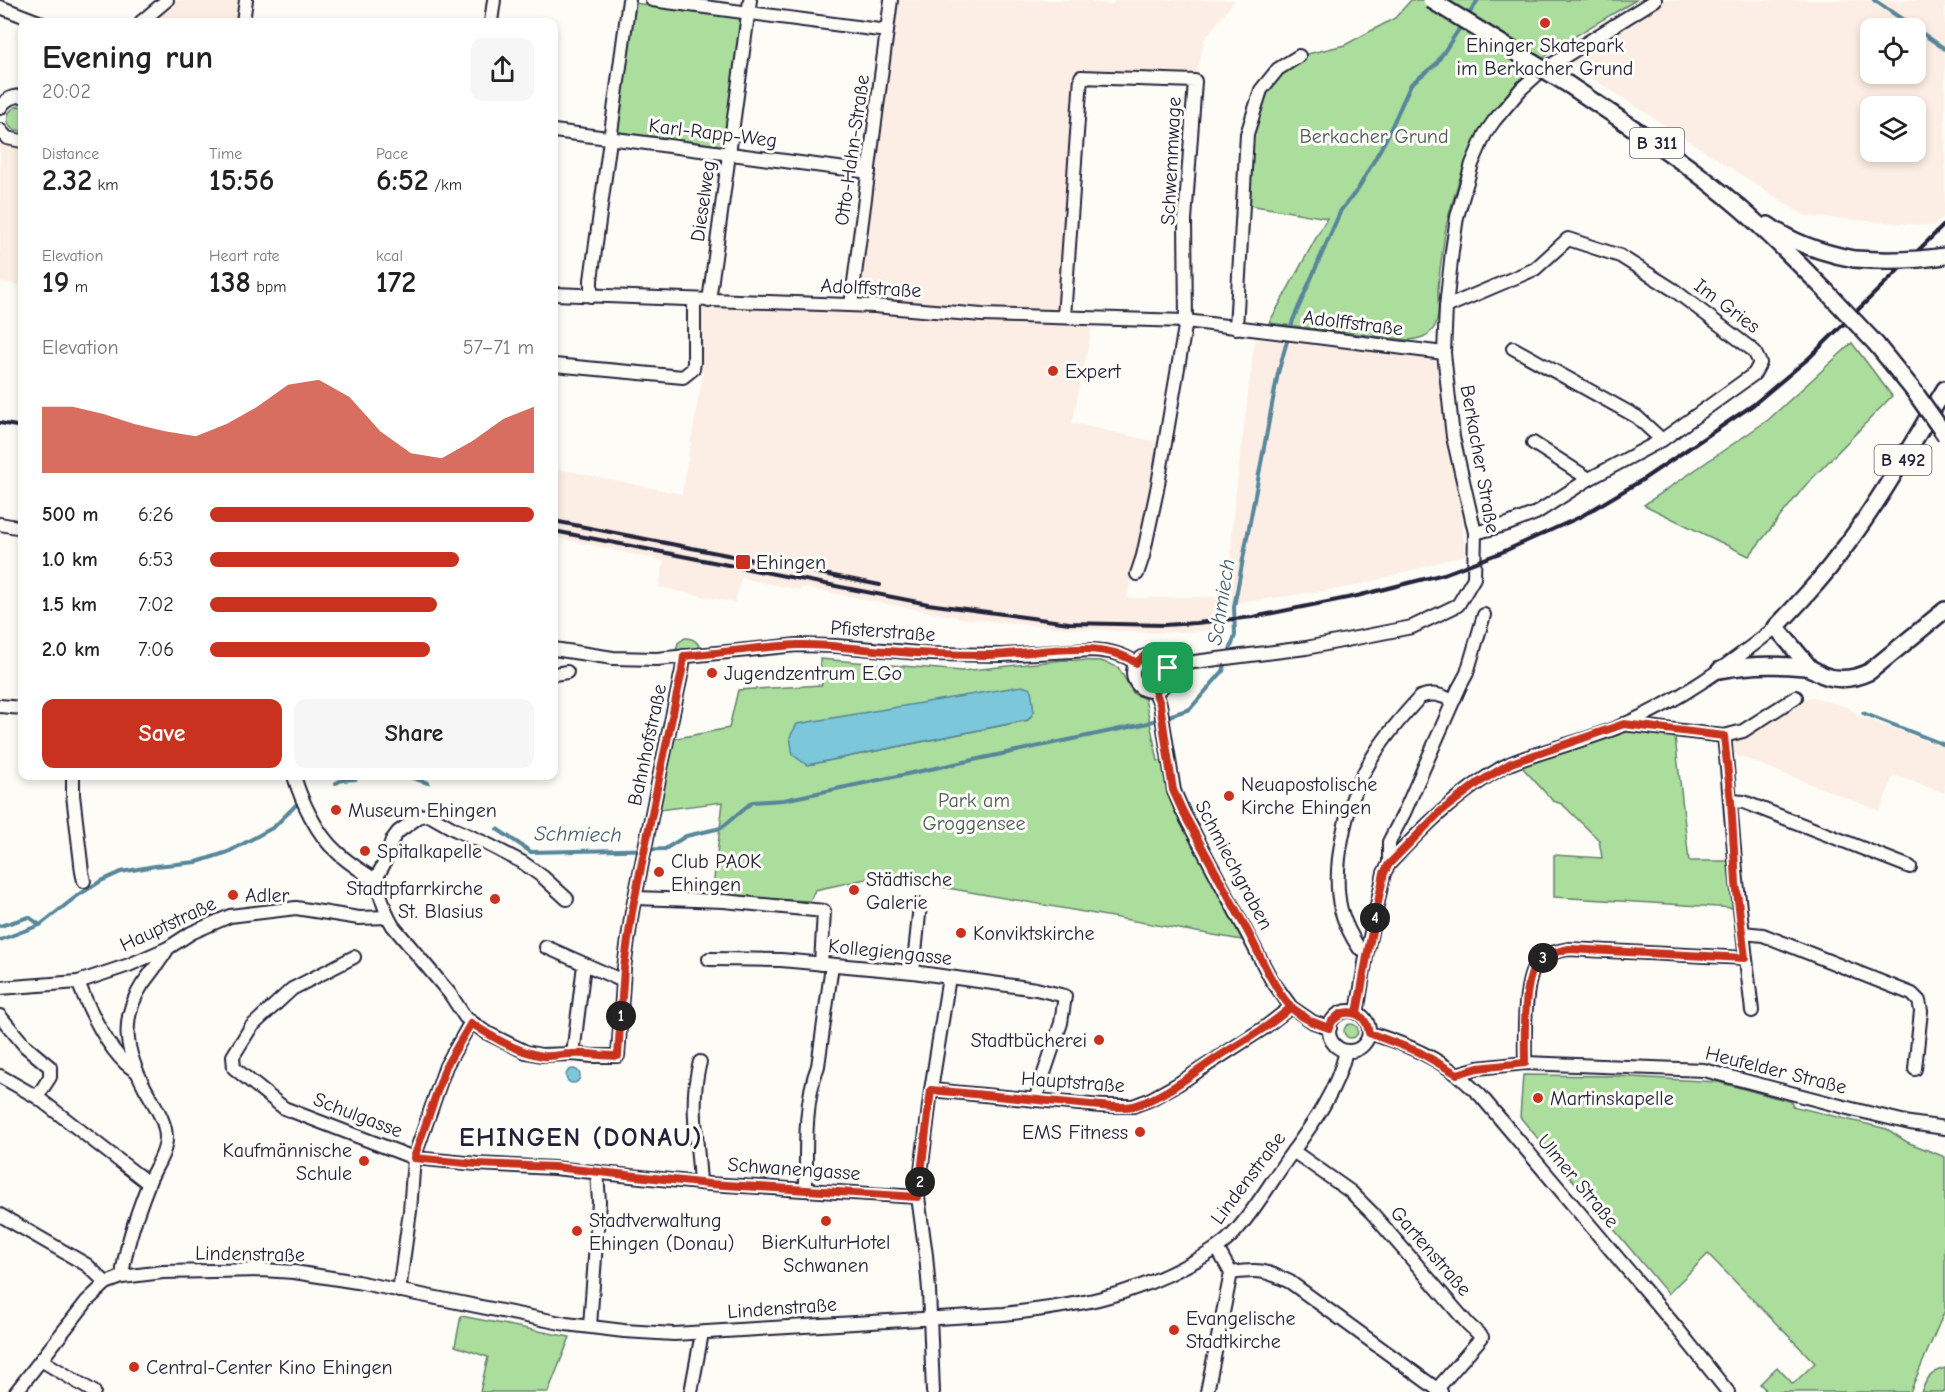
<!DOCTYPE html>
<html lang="en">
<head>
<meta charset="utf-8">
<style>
	:root { --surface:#fff; --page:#f6f6f6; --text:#222; --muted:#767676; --accent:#c8321e }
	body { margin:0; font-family:"Comic Neue",sans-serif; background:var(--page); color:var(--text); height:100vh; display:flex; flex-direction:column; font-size:22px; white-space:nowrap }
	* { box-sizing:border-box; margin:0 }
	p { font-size:20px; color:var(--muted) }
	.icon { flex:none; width:33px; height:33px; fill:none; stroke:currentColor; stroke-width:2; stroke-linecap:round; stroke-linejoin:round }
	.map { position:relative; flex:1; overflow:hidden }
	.details { position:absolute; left:18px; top:18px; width:540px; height:762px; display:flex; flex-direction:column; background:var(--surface); border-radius:12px; box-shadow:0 3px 9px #0003 }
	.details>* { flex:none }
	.tools { position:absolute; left:1860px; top:18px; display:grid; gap:12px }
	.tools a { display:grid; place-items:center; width:66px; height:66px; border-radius:12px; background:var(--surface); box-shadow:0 3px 9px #0003; font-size:30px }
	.pin { position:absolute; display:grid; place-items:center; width:51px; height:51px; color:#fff; margin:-26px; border-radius:12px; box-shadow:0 3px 9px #0006 }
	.km { position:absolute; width:30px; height:30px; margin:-15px; border-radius:50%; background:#222; color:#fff; font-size:16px; line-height:30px; text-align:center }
	.round { display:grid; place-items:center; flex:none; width:63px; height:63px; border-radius:12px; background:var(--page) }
	.head { display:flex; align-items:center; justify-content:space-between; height:102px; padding:0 24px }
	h1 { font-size:33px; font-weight:600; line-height:45px }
	.metrics { display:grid; grid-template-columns:repeat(3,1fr); gap:9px; height:102px; padding:6px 24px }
	.metrics div { display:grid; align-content:center }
	.metrics b { font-size:30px; font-weight:600 }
	.metrics small { font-size:16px; font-weight:400 }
	.metrics p { font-size:16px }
	.chart { height:168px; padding:12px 24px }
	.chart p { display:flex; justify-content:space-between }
	.chart svg { width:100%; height:108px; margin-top:6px; fill:var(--accent); opacity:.7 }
	.action { display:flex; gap:12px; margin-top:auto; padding:12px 24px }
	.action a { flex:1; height:69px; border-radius:12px; background:var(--accent); color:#fff; font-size:24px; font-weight:600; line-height:69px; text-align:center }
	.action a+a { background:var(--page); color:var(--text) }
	ul { padding:0 24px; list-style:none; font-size:20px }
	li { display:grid; grid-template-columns:96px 72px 1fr; align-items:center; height:45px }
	li i { height:15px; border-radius:8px; background:var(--accent) }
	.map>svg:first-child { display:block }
</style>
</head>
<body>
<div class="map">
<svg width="1945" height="1392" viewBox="0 0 1945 1392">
	<rect width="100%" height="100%" fill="#fdfcf7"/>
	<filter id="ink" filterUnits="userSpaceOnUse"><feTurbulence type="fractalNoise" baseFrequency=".0167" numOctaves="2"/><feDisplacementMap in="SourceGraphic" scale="12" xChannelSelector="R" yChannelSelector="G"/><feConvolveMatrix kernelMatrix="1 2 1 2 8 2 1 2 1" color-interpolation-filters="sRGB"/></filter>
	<g filter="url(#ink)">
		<g fill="#fceee4" fill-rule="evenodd">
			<polygon points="167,0 246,0 243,22 141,22"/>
			<polygon points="897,0 1092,0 1091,2 1112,5 1115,0 1235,0 1205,38 1195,81 1081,77 1064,316 1094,318 1072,423 1162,443 1139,550 1127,598 1220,597 1218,630 1160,633 1065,628 966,619 801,587 800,590 741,578 735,603 659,587 664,561 554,537 554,468 682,494 703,372 694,343 694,300 854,302 858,298"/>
			<path d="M1655 0H1945V215L1934 226 1805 216 1561 58ZM1870 28H1916V74H1870ZM1870 106H1916V152H1870Z"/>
			<polygon points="22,123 22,285 0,282 0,144"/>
			<polygon points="1255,339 1426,357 1432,360 1439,367 1442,378 1443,419 1450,457 1460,496 1465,555 1351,587 1229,604 1233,515"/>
			<polygon points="1813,697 1847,707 1860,716 1945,748 1945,793 1894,775 1880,811 1731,753 1729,740 1798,700"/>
		</g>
		<g fill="#abdd9d" stroke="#66806c" stroke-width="1.5" fill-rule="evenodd">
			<path d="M1411 0H1636C1608 17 1577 33 1550 53 1508 86 1476 127 1460 178 1454 197 1446 219 1444 240 1442 256 1439 273 1438 290 1438 302 1440 315 1435 326 1429 337 1419 339 1408 340L1269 323 1327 218 1243 204 1247 134 1261 90 1299 56 1345 45 1395 18Z"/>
			<polygon points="634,3 742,18 725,146 617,132"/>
			<path d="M19 106 22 107V131L12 129C4 120 7 109 19 106Z"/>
			<polygon points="1852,343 1892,396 1804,487 1749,556 1644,505 1768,420"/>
			<path d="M685 638C693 638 698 641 700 649L676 651 678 643Z"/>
			<path d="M820 659 962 671 1064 660 1101 661 1118 667 1134 694 1145 699 1158 761H1168L1174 791 1253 942 880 876 815 890 810 901 712 896 723 802 659 810 673 739 729 728 738 690 822 685ZM1034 712 1028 720 808 765Z"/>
			<polygon points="1627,732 1675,737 1689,861 1729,861 1734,908 1554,897 1554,855 1602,858 1599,840 1562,804 1553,801 1522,767"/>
			<circle cx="1351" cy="1031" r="7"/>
			<polygon points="1523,1075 1615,1076 1718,1082 1792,1102 1792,1106 1887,1129 1907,1142 1945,1157 1945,1310 1910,1392 1763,1392 1765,1389 1760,1384 1777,1367 1793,1384 1815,1363 1708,1254 1668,1294 1520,1117"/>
			<polygon points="461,1316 570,1337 548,1392 480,1392 488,1357 455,1346"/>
			<path d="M1945 1368V1392H1921C1927 1378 1930 1373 1945 1368Z"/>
		</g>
		<g fill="#7bc8da" stroke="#57869a" stroke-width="1.5">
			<polygon points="1022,686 1031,689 1034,712 1028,720 807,765 793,755 790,737 797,724"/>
			<circle cx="573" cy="1076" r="7"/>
		</g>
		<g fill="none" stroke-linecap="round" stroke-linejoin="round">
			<g stroke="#57869a" stroke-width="4">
				<polyline points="1874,0 1915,28"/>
				<polyline points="1467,17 1478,0"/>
				<polyline points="1916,29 1945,49"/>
				<polyline points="1863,713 1945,745"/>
				<polyline points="380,776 391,776"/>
				<polyline points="407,776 428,783"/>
				<polyline points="336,783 342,780 356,779"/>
				<polyline points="497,829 531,852 665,849 686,836 721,828 752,802 784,800 1144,724 1190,709 1223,671 1235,635 1234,607 1278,373 1293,320 1341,210 1358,189 1386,139 1411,84 1436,64 1463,23"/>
				<polyline points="0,926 29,917 40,925"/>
				<polyline points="0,940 40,925 77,896 101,881 121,872 155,866 197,862 228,852 274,827 296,805 302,802"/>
			</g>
			<g stroke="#22223b" stroke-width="16">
				<g id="minor">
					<polyline points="652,0 887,31"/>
					<polyline points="0,7 39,22"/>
					<polyline points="141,22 167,0"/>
					<polyline points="243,22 246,0"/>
					<polyline points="491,22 494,0"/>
					<path d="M0 108C5 99 13 96 22 96"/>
					<polyline points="0,130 7,138 22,141"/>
					<polyline points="554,131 869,172"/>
					<polyline points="554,294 874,306 982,315 1186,321 1444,353"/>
					<polyline points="591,296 591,280 629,0"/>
					<polyline points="709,301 750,0"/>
					<polyline points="851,305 891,0"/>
					<polyline points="1446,307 1535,269 1568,239 1620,256 1674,290 1754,351 1760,363 1754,374 1662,440 1589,479 1536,513 1508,524 1475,533"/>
					<polyline points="1064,317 1081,77 1195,81 1185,220 1186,321 1157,490 1143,556 1137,574"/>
					<polyline points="1236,328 1247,134 1261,90 1278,69 1299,56"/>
					<polyline points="1513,348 1637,417 1662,440"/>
					<polyline points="554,365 683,377 693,369 694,362 694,300"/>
					<polyline points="1533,443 1589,479"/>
					<polyline points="0,524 22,528"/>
					<path d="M554 649 613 658 657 659 797 645 836 646 931 654 1002 655 1092 650C1108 651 1122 653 1136 663"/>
					<circle cx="1151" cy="673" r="18"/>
					<polyline points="1168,668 1194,662 1306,648 1412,627 1458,605 1474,578 1475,533 1453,437 1444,353 1446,307 1452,251 1457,217 1472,164 1485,134 1494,121 1521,89 1540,72 1655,0"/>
					<polyline points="554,674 567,672"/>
					<polyline points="1155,691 1160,704 1174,791 1183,812 1271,979 1291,1007 1313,1022 1330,1028"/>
					<polyline points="0,706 22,708"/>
					<polyline points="1624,724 1724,736 1743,731 1796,697"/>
					<path d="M1724 736C1731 802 1734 868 1743 933L1763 935 1912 994 1919 1001 1921 1011 1915 1069"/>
					<polyline points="73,776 73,795 82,872 84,881"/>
					<path d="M294 776C301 800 317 835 337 852 348 863 362 871 375 880"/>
					<polyline points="1731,801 1744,802 1910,867"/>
					<polyline points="1389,864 1389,842 1404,813 1459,688 1467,673 1484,615"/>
					<polyline points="635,898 724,901 824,911 821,964"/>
					<polyline points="567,899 543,877 522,862 487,844 454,829 429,815 420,816 398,832 392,840 384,864 375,880 388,917 393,926 450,994 465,1017 485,1032 526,1052 541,1055 573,1054 592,1056 618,1056 624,968 632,912 662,764 682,671 684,656"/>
					<polyline points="1743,933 1752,1011"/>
					<polyline points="546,947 623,981"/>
					<path d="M1367 951 1359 948C1351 936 1345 924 1341 910 1331 869 1346 803 1367 767 1380 742 1401 718 1420 697 1433 692 1441 695 1453 701L1459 688"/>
					<polyline points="354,957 292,989 251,1027 233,1056 234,1068 284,1108 414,1158 477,1164 554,1168 709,1184 918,1197"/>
					<polyline points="709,959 781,960 913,972 1036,989 1065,996 1061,1023 1035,1100"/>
					<polyline points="913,972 920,905"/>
					<path d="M78 982C89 1009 110 1057 136 1071"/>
					<polyline points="0,988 78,982 129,965 168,948 191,933 230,916 296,908 359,918 388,917"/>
					<circle cx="1349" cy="1031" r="20"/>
					<path d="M1357 1013 1367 951 1384 873 1389 864C1423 827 1459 792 1503 767 1516 760 1531 756 1546 751 1571 743 1598 736 1623 725 1679 701 1729 665 1776 627"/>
					<polyline points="0,1016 25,1046 50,1067 50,1077 37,1097"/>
					<path d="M1369 1033C1397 1041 1427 1053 1451 1070 1461 1077 1470 1086 1480 1095L1676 1327 1728 1392"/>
					<polyline points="573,1054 584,965"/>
					<path d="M700 1062C689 1100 698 1144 700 1183"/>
					<path d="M1525 1063C1525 1040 1522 976 1539 961 1547 953 1558 951 1569 949L1745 958"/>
					<polyline points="1457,1074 1478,1068 1525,1063 1704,1070 1848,1108 1910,1123 1945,1128"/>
					<polyline points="0,1076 37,1097 148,1183"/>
					<polyline points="931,1090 1101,1106 1133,1106 1149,1100 1178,1084 1264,1028 1291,1007"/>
					<polyline points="1293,1151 1351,1192 1372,1213 1468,1324 1482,1337 1437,1389"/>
					<path d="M806 1190C806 1152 804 1101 818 1066L832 965"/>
					<polyline points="0,1215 87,1265 106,1283"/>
					<path d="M1231 1273C1259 1269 1265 1270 1290 1282L1441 1392"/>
					<path d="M122 1277C125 1247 137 1213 148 1185 153 1169 166 1155 166 1138 166 1120 153 1103 145 1088 126 1052 119 1021 142 985 151 972 161 961 168 948"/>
					<polyline points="399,1291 410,1211 414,1158 446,1066 471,1022"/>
					<polyline points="590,1326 599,1202 597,1172"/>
					<polyline points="41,1360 94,1392"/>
					<path d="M16 1392 87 1301 106 1283 122 1277 163 1272 262 1270 294 1272 357 1282 566 1324 624 1331 674 1334 1004 1314C1073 1306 1128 1298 1191 1263 1207 1255 1223 1246 1235 1232 1255 1210 1271 1182 1288 1158 1312 1125 1337 1091 1346 1051"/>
					<polyline points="691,1392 702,1333"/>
					<polyline points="933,1392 929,1290 926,1255 918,1197 931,1090 949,977"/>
					<polyline points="1207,1392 1231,1273 1217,1248"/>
				</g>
			</g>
			<g stroke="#22223b" stroke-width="20">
				<g id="major">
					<path d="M1569 85C1627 124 1687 162 1740 208 1770 234 1798 263 1826 291"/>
					<path d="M1768 225C1794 244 1823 253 1854 259"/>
					<polyline points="1876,344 1914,391"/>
					<path d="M1810 668 1776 627C1798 604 1820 581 1839 555 1879 503 1911 445 1945 389"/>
					<path d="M1720 670C1749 664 1776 664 1805 667 1812 668 1817 672 1823 675 1838 681 1854 679 1869 672L1945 610"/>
				</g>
			</g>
			<use href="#minor" stroke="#fdfcf7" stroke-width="12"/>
			<use href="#major" stroke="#fdfcf7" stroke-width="15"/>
			<g stroke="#22223b" stroke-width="4">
				<polyline points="0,423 22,427"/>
				<polyline points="554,521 880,585"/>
				<polyline points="554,531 928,604 1069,623 1164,625 1196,623 1253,617 1357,596 1444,574 1500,553 1580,517 1642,480 1753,405 1809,358 1945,224"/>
			</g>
			<g stroke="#22223b" stroke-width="20" stroke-linecap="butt">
				<g id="major-bridge">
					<polyline points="1431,0 1569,85"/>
					<path d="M1854 259C1885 261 1914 261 1945 256"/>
					<polyline points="1826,291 1876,344"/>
					<polyline points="1914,391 1945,435"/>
				</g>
			</g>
			<use href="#major-bridge" stroke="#fdfcf7" stroke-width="15"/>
		</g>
	</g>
	<g fill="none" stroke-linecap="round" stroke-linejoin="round" filter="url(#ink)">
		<g stroke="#fff" stroke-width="12">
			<path id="route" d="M1168 668C1163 657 1156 654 1144 656L1136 663C1100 637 1031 655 988 655 955 655 921 654 888 651 858 649 827 644 797 645 759 647 721 653 684 656L682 671 662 764 632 912 624 968 618 1056C602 1056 586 1053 571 1054 562 1054 552 1057 543 1056 517 1052 492 1037 471 1023L446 1066 414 1158 477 1164 554 1167 709 1184 918 1197 931 1090 1101 1106C1112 1107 1123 1108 1134 1106 1164 1097 1192 1074 1218 1057 1243 1041 1269 1027 1291 1007L1312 1022 1329 1028 1332 1021 1343 1013C1358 1011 1367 1018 1369 1033L1419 1052 1457 1074 1478 1068 1525 1063C1525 1040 1522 976 1539 961 1547 954 1558 951 1569 949L1745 958 1736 883 1731 801 1724 736 1624 724 1511 763 1478 783 1440 812 1389 864 1384 873 1368 951 1357 1013C1343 1010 1334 1015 1329 1028 1315 1023 1300 1018 1290 1006 1272 985 1261 958 1249 934 1227 893 1205 853 1183 812L1173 790 1160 704 1155 691C1166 686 1169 679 1168 668"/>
		</g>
		<use href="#route" stroke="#c8321e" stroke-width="8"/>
	</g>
	<g fill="#c8321e" stroke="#fdfcf7" stroke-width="2">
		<circle cx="1545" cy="23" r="6"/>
		<circle cx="1053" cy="371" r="6"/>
		<rect x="735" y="554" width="16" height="16" rx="3"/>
		<circle cx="712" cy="673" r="6"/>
		<circle cx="1229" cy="796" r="6"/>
		<circle cx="336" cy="810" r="6"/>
		<circle cx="365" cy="851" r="6"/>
		<circle cx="659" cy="872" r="6"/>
		<circle cx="854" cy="890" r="6"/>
		<circle cx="233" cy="895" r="6"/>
		<circle cx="495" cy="899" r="6"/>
		<circle cx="961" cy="933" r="6"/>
		<circle cx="1099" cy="1040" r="6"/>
		<circle cx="1538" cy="1098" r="6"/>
		<circle cx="1140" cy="1132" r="6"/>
		<circle cx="364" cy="1161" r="6"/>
		<circle cx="826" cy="1221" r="6"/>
		<circle cx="577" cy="1231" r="6"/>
		<circle cx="1174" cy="1330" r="6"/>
		<circle cx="134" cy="1367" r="6"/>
	</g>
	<g text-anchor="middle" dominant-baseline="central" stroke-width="6" stroke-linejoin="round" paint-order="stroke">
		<g fill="#fdfcf7" stroke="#646373" stroke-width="1.5">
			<rect x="1630" y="128" width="54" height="30" rx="4.5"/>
			<rect x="1874.5" y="445" width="57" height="30" rx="4.5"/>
		</g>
		<g font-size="18" font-weight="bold" fill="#22223b">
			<text x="1657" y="143">B 311</text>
			<text x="1903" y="460">B 492</text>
		</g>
		<g font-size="20" fill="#22223b" stroke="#fdfcf7" text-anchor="start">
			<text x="1545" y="45" text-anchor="middle">Ehinger Skatepark<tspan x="1545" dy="23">im Berkacher Grund</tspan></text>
			<text x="1065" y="371">Expert</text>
			<text x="756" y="562">Ehingen</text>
			<text x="724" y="673">Jugendzentrum E.Go</text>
			<text x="1241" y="784">Neuapostolische<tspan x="1241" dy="23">Kirche Ehingen</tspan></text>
			<text x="348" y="810">Museum Ehingen</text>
			<text x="377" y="851">Spitalkapelle</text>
			<text x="671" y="861">Club PAOK<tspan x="671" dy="23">Ehingen</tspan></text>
			<text x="866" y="879">Städtische<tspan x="866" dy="23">Galerie</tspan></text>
			<text x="483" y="888" text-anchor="end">Stadtpfarrkirche<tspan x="483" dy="23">St. Blasius</tspan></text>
			<text x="245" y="895">Adler</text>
			<text x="973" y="933">Konviktskirche</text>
			<text x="1087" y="1040" text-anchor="end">Stadtbücherei</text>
			<text x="1550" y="1098">Martinskapelle</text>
			<text x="1128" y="1132" text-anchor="end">EMS Fitness</text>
			<text x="352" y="1150" text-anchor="end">Kaufmännische<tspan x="352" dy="23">Schule</tspan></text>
			<text x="589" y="1220">Stadtverwaltung<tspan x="589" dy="23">Ehingen (Donau)</tspan></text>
			<text x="826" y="1242" text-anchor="middle">BierKulturHotel<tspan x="826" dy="23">Schwanen</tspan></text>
			<text x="1186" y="1318">Evangelische<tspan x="1186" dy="23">Stadtkirche</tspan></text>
			<text x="146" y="1367">Central-Center Kino Ehingen</text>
		</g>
		<g font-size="20" fill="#22223b" stroke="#fdfcf7">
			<text transform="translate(713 133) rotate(7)">Karl-Rapp-Weg</text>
			<text transform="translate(852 150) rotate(-82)">Otto-Hahn-Straße</text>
			<text transform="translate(1171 161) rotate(-87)">Schwemmwage</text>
			<text transform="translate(703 201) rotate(-82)">Dieselweg</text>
			<text transform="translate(871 288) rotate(3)">Adolffstraße</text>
			<text transform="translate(1727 306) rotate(37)">Im Gries</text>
			<text transform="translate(1353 323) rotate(7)">Adolffstraße</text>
			<text transform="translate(1480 459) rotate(80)">Berkacher Straße</text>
			<text transform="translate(883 631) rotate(4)">Pfisterstraße</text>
			<text transform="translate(647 745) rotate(-78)">Bahnhofstraße</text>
			<text transform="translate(1234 865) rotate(62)">Schmiechgraben</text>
			<text transform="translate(168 924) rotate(-25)">Hauptstraße</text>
			<text transform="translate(890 952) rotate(6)">Kollegiengasse</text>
			<text transform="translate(1776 1070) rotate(14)">Heufelder Straße</text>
			<text transform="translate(1073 1082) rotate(4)">Hauptstraße</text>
			<text transform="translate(358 1115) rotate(21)">Schulgasse</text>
			<text transform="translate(794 1169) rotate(4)">Schwanengasse</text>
			<text transform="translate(1248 1178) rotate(-53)">Lindenstraße</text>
			<text transform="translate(1578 1181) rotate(50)">Ulmer Straße</text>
			<text transform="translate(1431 1251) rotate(49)">Gartenstraße</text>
			<text transform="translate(250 1254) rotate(1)">Lindenstraße</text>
			<text transform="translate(782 1308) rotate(-4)">Lindenstraße</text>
		</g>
		<g font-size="20" fill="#4b5a58" stroke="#fdfcf7">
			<text x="1374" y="136">Berkacher Grund</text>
			<text x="974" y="800">Park am<tspan x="974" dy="23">Groggensee</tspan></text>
		</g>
		<g font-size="21" font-style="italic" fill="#415c73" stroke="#fdfcf7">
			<text transform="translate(1221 602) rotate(-81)">Schmiech</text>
			<text transform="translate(578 834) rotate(1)">Schmiech</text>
		</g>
		<g font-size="26" font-weight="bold" letter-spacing="1.5" fill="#22223b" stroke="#fdfcf7">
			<text x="581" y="1138">EHINGEN (DONAU)</text>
		</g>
	</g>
</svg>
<div class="tools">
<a><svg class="icon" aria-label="locate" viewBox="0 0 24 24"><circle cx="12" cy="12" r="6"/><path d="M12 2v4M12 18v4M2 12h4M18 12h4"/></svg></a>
<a><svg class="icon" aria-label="layers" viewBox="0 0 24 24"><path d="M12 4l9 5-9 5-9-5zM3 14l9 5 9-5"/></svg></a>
</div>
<div class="pin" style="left:1168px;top:668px;background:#1e9e55"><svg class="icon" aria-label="arrive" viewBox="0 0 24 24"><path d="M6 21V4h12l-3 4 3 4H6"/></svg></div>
<b class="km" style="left:621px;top:1016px">1</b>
<b class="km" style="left:920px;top:1182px">2</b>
<b class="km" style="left:1543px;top:958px">3</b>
<b class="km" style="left:1375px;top:918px">4</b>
<section class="details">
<div class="head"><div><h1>Evening run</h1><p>20:02</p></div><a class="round"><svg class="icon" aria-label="share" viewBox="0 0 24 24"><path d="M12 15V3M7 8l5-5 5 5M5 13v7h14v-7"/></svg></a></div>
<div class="metrics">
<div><p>Distance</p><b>2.32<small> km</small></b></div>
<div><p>Time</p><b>15:56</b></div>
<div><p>Pace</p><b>6:52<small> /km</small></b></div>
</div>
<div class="metrics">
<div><p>Elevation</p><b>19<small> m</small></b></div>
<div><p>Heart rate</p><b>138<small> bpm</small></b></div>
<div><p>kcal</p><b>172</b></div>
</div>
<div class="chart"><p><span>Elevation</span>57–71 m</p>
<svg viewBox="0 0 160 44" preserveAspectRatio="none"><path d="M0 44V17L10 17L20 20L30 24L40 27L50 29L60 24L70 17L80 8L90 6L100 13L110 27L120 36L130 38L140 31L150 22L160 17V44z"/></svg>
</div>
<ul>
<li><b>500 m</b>6:26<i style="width:100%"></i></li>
<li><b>1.0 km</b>6:53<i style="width:77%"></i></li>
<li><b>1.5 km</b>7:02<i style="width:70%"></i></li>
<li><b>2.0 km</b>7:06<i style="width:68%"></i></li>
</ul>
<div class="action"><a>Save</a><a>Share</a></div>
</section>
</div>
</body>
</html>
